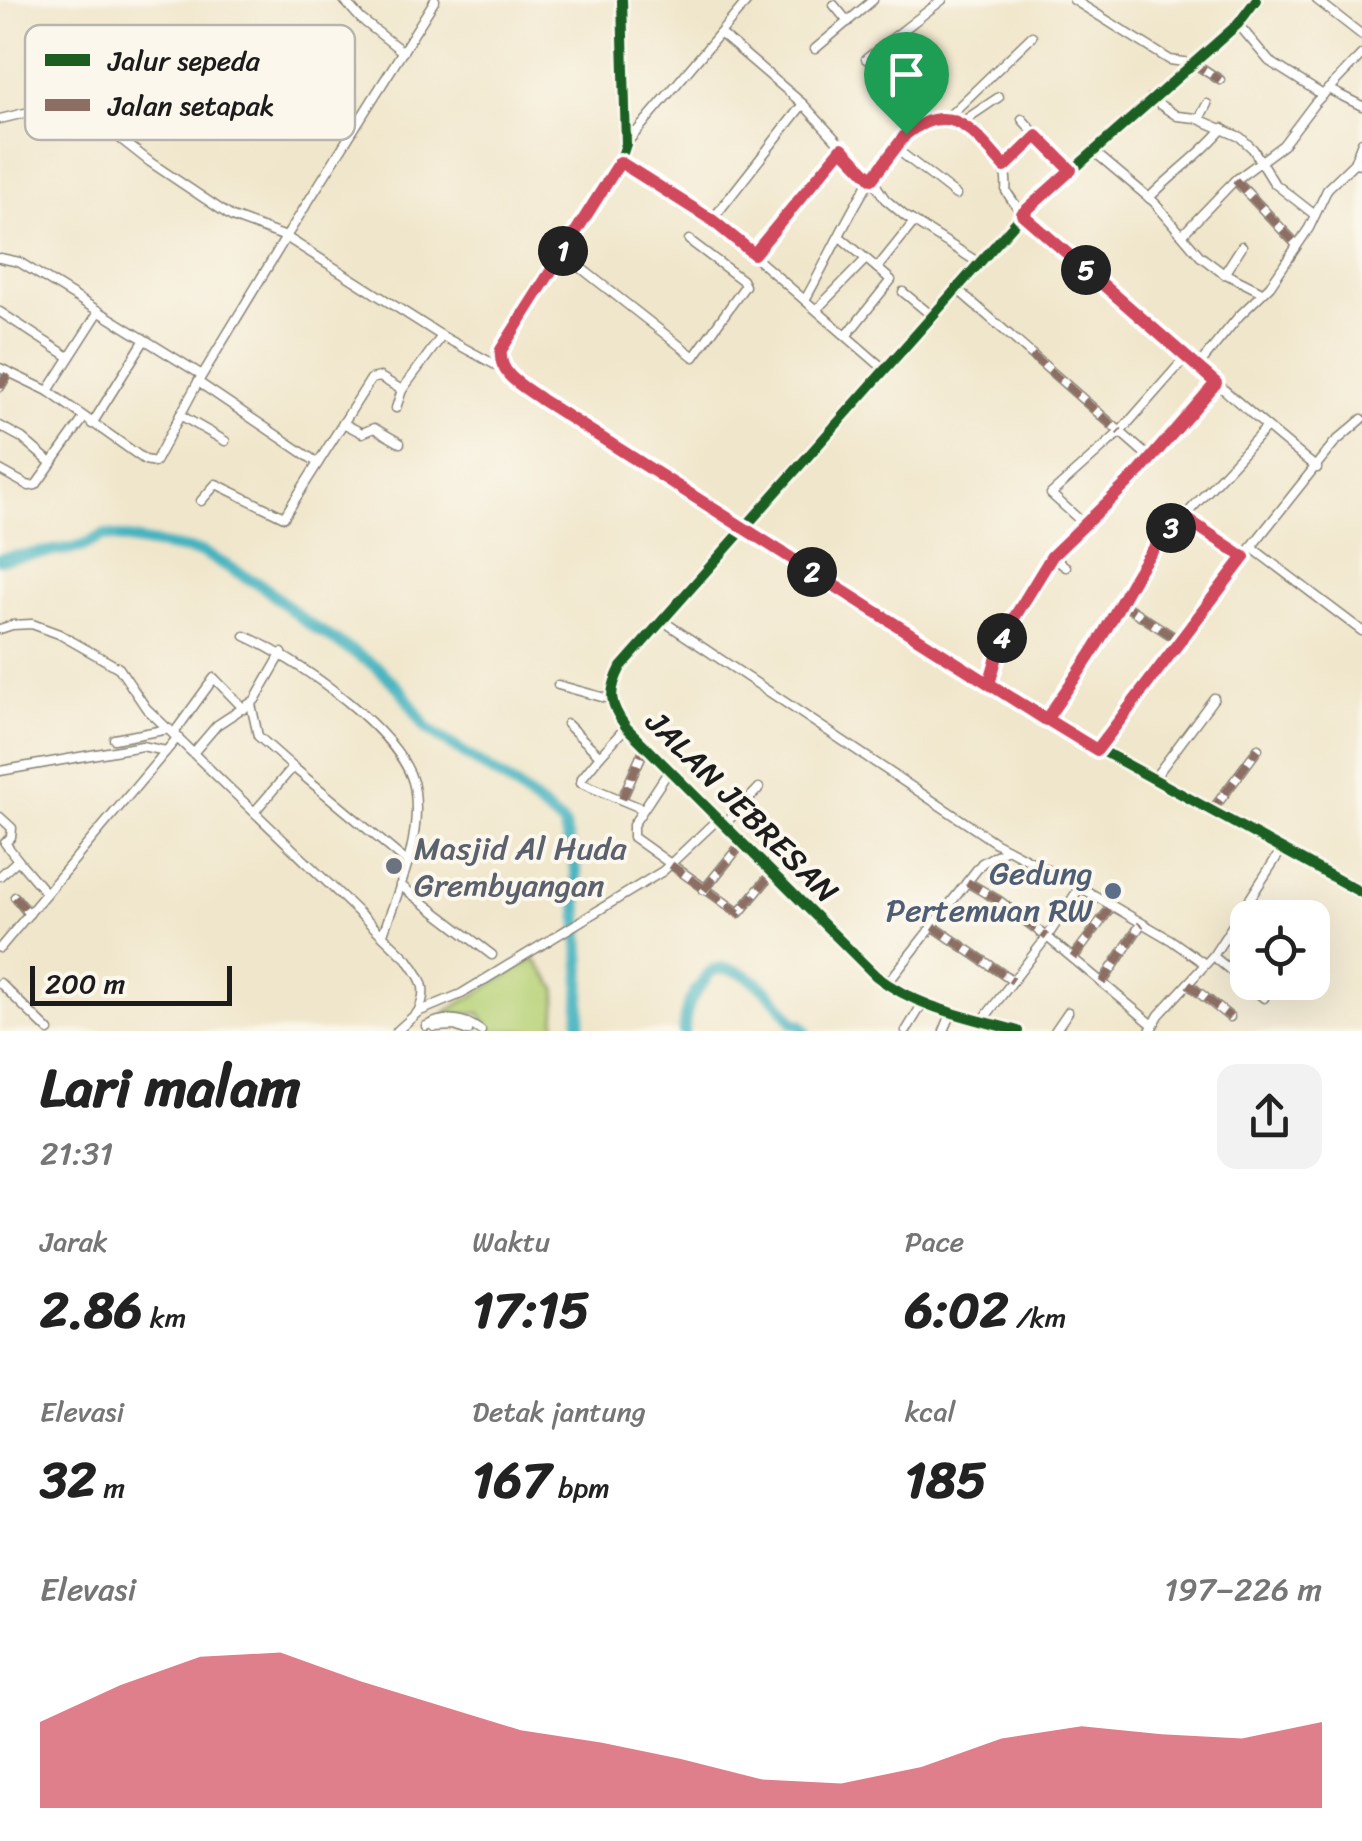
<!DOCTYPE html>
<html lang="id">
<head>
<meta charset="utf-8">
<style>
	:root { --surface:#fff; --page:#f2f2f2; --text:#222; --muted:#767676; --accent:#d1495b }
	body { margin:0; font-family:Sriracha,sans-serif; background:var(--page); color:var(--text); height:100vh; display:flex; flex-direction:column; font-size:38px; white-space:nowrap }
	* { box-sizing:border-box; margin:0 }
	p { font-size:32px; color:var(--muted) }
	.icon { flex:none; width:55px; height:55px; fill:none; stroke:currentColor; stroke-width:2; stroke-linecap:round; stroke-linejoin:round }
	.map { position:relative; height:1031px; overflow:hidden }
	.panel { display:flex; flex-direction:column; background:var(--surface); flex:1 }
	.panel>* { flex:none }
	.controls { position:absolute; left:1230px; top:900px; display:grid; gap:20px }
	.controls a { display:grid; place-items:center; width:100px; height:100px; border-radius:20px; background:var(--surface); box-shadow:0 10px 40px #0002; font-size:50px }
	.scale { position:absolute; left:30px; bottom:25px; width:202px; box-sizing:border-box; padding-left:10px; border:5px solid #1c1c1c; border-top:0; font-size:28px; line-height:35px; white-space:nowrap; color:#1c1c1c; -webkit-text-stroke:8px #fbf7ec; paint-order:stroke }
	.pin { position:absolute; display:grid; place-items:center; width:85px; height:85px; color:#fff; margin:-102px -42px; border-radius:50% 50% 50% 0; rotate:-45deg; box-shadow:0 0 10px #0007 }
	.pin .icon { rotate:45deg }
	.km { position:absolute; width:50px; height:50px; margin:-25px; border-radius:50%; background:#222; color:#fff; font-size:28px; line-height:50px; text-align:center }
	.round { display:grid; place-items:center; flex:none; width:105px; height:105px; border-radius:20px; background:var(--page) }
	.headline { display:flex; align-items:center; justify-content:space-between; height:170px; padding:0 40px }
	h1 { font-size:55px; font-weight:700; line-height:75px }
	.figures { display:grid; grid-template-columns:repeat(3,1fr); gap:15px; height:170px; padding:10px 40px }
	.figures div { display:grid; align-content:center }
	.figures b { font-size:50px; font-weight:700 }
	.figures small { font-size:28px; font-weight:400 }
	.figures p { font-size:28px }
	.chart { height:280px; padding:20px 40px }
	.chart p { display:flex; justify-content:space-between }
	.chart svg { width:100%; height:180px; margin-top:10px; fill:var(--accent); opacity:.7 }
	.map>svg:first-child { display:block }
</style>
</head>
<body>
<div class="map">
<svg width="1362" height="1031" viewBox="0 0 1362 1031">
	<rect width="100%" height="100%" fill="#fbf7ec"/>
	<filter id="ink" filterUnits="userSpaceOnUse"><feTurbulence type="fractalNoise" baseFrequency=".01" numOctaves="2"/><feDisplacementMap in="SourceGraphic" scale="20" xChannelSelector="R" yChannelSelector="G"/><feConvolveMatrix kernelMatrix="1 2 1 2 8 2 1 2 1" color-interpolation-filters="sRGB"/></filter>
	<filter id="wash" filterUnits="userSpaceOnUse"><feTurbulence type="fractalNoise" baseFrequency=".0048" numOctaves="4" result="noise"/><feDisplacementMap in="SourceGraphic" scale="40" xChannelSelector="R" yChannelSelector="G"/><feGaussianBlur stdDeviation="2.25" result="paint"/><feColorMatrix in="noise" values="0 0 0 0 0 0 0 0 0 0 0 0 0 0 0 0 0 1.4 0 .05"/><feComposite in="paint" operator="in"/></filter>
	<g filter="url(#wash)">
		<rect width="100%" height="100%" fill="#f0e6cb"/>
		<polygon fill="#b7d176" stroke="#6a7649" stroke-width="2.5" points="534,959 557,989 555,1031 492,1031 479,1013 447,1015 446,1012"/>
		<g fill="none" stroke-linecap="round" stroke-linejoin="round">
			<g stroke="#46b4c0" stroke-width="12">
				<polyline points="0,559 81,547 104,535 202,552 264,587 306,622 377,667 401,690 427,729 515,786 564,825 576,870 581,969 579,1031"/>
				<path d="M684 1031C684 1014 689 999 700 986 705 980 708 971 716 969 746 964 780 1001 793 1023L801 1025 805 1031"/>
			</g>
		</g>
	</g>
	<g filter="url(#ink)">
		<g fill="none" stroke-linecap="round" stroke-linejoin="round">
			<g stroke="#868174" stroke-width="11">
				<g id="minor">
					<polyline points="344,0 361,19 403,52"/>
					<polyline points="622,0 626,144 620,162 501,349 503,369 542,400 1046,720 1362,893"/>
					<polyline points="1074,0 1170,60 1191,63"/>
					<polyline points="1317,0 1362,35"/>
					<polyline points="834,5 848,22"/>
					<polyline points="1238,24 1269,61 1323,95"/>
					<polyline points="720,33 803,104 872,179 885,199 905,216 979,263"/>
					<polyline points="815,49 873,0"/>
					<polyline points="866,59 942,0"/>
					<polyline points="1192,62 1220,80"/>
					<polyline points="1328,89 1362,106"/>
					<polyline points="1150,98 1177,116 1196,118 1240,137 1253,149 1274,183 1315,215"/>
					<polyline points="71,100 150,162 232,217 286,237 442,336 503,369"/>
					<polyline points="947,118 1032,36"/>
					<polyline points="0,119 190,73 246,64 274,74"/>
					<polyline points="1022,119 1037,136"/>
					<polyline points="1199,119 1207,104"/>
					<polyline points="962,122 999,97"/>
					<polyline points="626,144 748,0"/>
					<polyline points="895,148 956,195"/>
					<polyline points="1092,150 1154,202 1200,256 1220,271 1262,292"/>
					<polyline points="620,162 712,220 883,368"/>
					<polyline points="1354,163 1362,142"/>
					<polyline points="1005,167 1037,136 1071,170"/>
					<polyline points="1235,180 1297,245"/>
					<path d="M1149 198C1173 173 1201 155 1223 128"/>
					<polyline points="712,220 803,104"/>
					<polyline points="1183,234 1233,182 1283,145 1314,104 1362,54"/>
					<polyline points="840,237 877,268 914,222"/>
					<polyline points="562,253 694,357 745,286 742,280 689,240"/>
					<polyline points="754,254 842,148"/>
					<polyline points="0,258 19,262 202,375"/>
					<polyline points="1224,274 1242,246"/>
					<polyline points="956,288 1150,458"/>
					<polyline points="903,292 931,315"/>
					<path d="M806 298C835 247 865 175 906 133 927 113 955 115 974 135 993 154 1009 162 1006 191 1035 238 1088 271 1129 307 1192 360 1252 417 1317 468"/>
					<polyline points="817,309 866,259"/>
					<polyline points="0,312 69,357"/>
					<polyline points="847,335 891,280 877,268"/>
					<polyline points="1198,366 1239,316 1270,286 1309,228 1328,188 1354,163 1362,164"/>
					<polyline points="0,368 48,391 145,460 155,462 198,382 286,237 435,0"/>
					<polyline points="198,382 318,463 371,379 380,377 402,390 442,336"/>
					<polyline points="0,387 9,372"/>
					<polyline points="48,391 98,313"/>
					<polyline points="396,408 402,390"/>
					<polyline points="180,415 225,441"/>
					<polyline points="343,423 362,433 374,428 400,443"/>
					<polyline points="92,424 144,341"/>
					<polyline points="0,426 22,438 51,463"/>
					<polyline points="0,470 29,486 36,485 84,418"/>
					<polyline points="201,501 216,484 284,517 318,463"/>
					<polyline points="1184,517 1244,557"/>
					<polyline points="1083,523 1051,494 1120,432 1187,356"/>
					<polyline points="1251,547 1362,631"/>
					<polyline points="1052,557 1066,567"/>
					<polyline points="1121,603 1180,641"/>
					<polyline points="663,621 996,843 1080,887 1171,940 1205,964"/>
					<path d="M0 629 12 625 32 624 59 634 119 668 146 708 408 960C422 979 429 989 418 1012"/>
					<path d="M245 636C294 658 409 734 415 792 421 842 399 888 383 934"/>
					<polyline points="989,684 1003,636 1052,557 1140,471 1216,383"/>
					<polyline points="558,685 609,699"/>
					<polyline points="251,704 258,736 293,767"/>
					<polyline points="1046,720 1091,654 1148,556 1266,428"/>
					<polyline points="567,724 600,756 626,727"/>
					<polyline points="174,733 214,678 244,709"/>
					<polyline points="114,739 169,729"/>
					<polyline points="1097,750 1218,589 1334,443 1362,419"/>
					<polyline points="194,752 217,725 255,700 282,653"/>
					<polyline points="600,756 582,778 581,783 643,809"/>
					<polyline points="670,769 633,825 633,837 739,913 773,872"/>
					<polyline points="0,771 142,746 166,751"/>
					<polyline points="1153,780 1214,698"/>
					<polyline points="622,799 646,745"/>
					<polyline points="255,811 293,767 408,863"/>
					<polyline points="1211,812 1258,749"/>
					<polyline points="0,817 12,828 11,837 5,843 18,860"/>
					<polyline points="725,824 759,788"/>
					<polyline points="0,876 18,860 46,893"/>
					<polyline points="967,882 998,900 1047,937 1080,887"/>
					<polyline points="400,885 492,955"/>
					<polyline points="704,890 743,842"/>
					<polyline points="15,897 29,914"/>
					<polyline points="934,927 1013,981"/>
					<polyline points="0,948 178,737"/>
					<polyline points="1213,956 1264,998"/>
					<polyline points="1073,958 1112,906"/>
					<polyline points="0,983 49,1031"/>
					<polyline points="1102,983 1141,924"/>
					<polyline points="887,984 982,863 1007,849"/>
					<polyline points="1188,984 1230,1017"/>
					<polyline points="982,1021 1047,937 1153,1025"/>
					<path d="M426 1026C445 1016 464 1018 481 1031"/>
					<polyline points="434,1027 455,1026 468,1031"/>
					<polyline points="397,1031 418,1012 461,994 663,871 719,818"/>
					<polyline points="906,1031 923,1003"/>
					<polyline points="944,1031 952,1012"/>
					<path d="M1018 1031C969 1017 917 1008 876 976L626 727C609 704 608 692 621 667L1022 215 1238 24 1256 0"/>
					<polyline points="1055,1031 1068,1012"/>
					<polyline points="1150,1031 1159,1015 1213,956 1282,849"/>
				</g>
			</g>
			<use href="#minor" stroke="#fff" stroke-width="8"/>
			<g stroke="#8d6e63" stroke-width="8" stroke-dasharray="15 8" stroke-linecap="butt">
				<polyline points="1192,62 1220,80"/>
				<polyline points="1235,180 1297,245"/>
				<polyline points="1032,355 1120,432"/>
				<polyline points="0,387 9,372"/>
				<polyline points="1121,603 1180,641"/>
				<polyline points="622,799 646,745"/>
				<polyline points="1211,812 1258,749"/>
				<polyline points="671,865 739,913 773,872"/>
				<polyline points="967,882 998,900 1047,937"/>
				<polyline points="704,890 743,842"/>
				<polyline points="15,897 29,914"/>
				<polyline points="934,927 1013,981"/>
				<polyline points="1073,958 1112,906"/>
				<polyline points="1102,983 1141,924"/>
				<polyline points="1188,984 1230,1017"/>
			</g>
			<g stroke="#fbf7ec" stroke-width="16">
				<g id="cycleway">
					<polyline points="622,0 626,144 620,162 501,349 503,369 542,400 1046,720 1362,893"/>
					<path d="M1018 1031C969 1017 917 1008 876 976L626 727C609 704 608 692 621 667L1022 215 1238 24 1256 0"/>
				</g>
			</g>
			<use href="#cycleway" stroke="#1b5e20" stroke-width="10"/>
		</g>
	</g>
	<g fill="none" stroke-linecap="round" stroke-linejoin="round" filter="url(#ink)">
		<g stroke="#fff" stroke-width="20">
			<path id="route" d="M906 134 872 179 842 148 754 254 712 220 620 162 501 350C498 375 523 386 542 400L1046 720C1063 694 1083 668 1099 641 1125 598 1144 549 1184 517L1244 557 1097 750 989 684 1003 636 1052 556 1140 471 1216 383 1022 214 1071 170 1037 136 1005 167C974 133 952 98 906 134"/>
		</g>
		<use href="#route" stroke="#d1495b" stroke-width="12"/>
	</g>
	<circle fill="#6b7280" stroke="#fbf7ec" stroke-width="4" cx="394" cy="866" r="10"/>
	<circle fill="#5c6f8a" stroke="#fbf7ec" stroke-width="4" cx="1113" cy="891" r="10"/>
	<g text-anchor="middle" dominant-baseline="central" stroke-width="8" stroke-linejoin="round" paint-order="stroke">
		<g font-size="32" fill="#1c1c1c" stroke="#fbf7ec">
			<text transform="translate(742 807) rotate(45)">JALAN JEBRESAN</text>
		</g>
		<g font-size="32" fill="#5b616d" stroke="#fbf7ec" text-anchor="start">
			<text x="414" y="848">Masjid Al Huda<tspan x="414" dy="37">Grembyangan</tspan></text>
		</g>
		<g font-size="32" fill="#4e5e75" stroke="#fbf7ec" text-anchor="end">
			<text x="1093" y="873">Gedung<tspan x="1093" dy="37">Pertemuan RW</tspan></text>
		</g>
	</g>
	<rect x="25" y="25" width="330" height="115" rx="15" fill="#fbf7ec" stroke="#b8b5ae" stroke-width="2.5"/>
	<rect x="45" y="54" width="45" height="12" fill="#1b5e20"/>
	<rect x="45" y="99" width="45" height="12" fill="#8d6e63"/>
	<g font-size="28" fill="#1c1c1c">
		<text x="108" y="70">Jalur sepeda</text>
		<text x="108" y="115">Jalan setapak</text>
	</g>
</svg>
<div class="controls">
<a><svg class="icon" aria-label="locate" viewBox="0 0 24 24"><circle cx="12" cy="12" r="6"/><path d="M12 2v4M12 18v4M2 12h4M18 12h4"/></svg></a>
</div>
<div class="scale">200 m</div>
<div class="pin" style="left:906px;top:134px;background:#1e9e55"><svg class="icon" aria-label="arrive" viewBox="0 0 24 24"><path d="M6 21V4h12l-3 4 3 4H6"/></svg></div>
<b class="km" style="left:563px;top:251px">1</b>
<b class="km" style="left:812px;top:572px">2</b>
<b class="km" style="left:1171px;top:528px">3</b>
<b class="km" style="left:1002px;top:638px">4</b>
<b class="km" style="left:1086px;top:270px">5</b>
</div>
<section class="panel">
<div class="headline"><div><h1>Lari malam</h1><p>21:31</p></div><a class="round"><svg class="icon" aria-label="share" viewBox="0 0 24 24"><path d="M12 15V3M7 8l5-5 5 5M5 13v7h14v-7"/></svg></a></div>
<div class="figures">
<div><p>Jarak</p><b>2.86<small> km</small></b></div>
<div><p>Waktu</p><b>17:15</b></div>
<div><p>Pace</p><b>6:02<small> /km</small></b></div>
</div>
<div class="figures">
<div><p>Elevasi</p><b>32<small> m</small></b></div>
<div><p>Detak jantung</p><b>167<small> bpm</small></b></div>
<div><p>kcal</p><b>185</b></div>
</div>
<div class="chart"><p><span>Elevasi</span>197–226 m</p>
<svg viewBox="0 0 160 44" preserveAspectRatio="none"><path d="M0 44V23L10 14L20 7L30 6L40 13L50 19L60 25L70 28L80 32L90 37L100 38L110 34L120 27L130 24L140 26L150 27L160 23V44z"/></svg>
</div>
</section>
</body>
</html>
